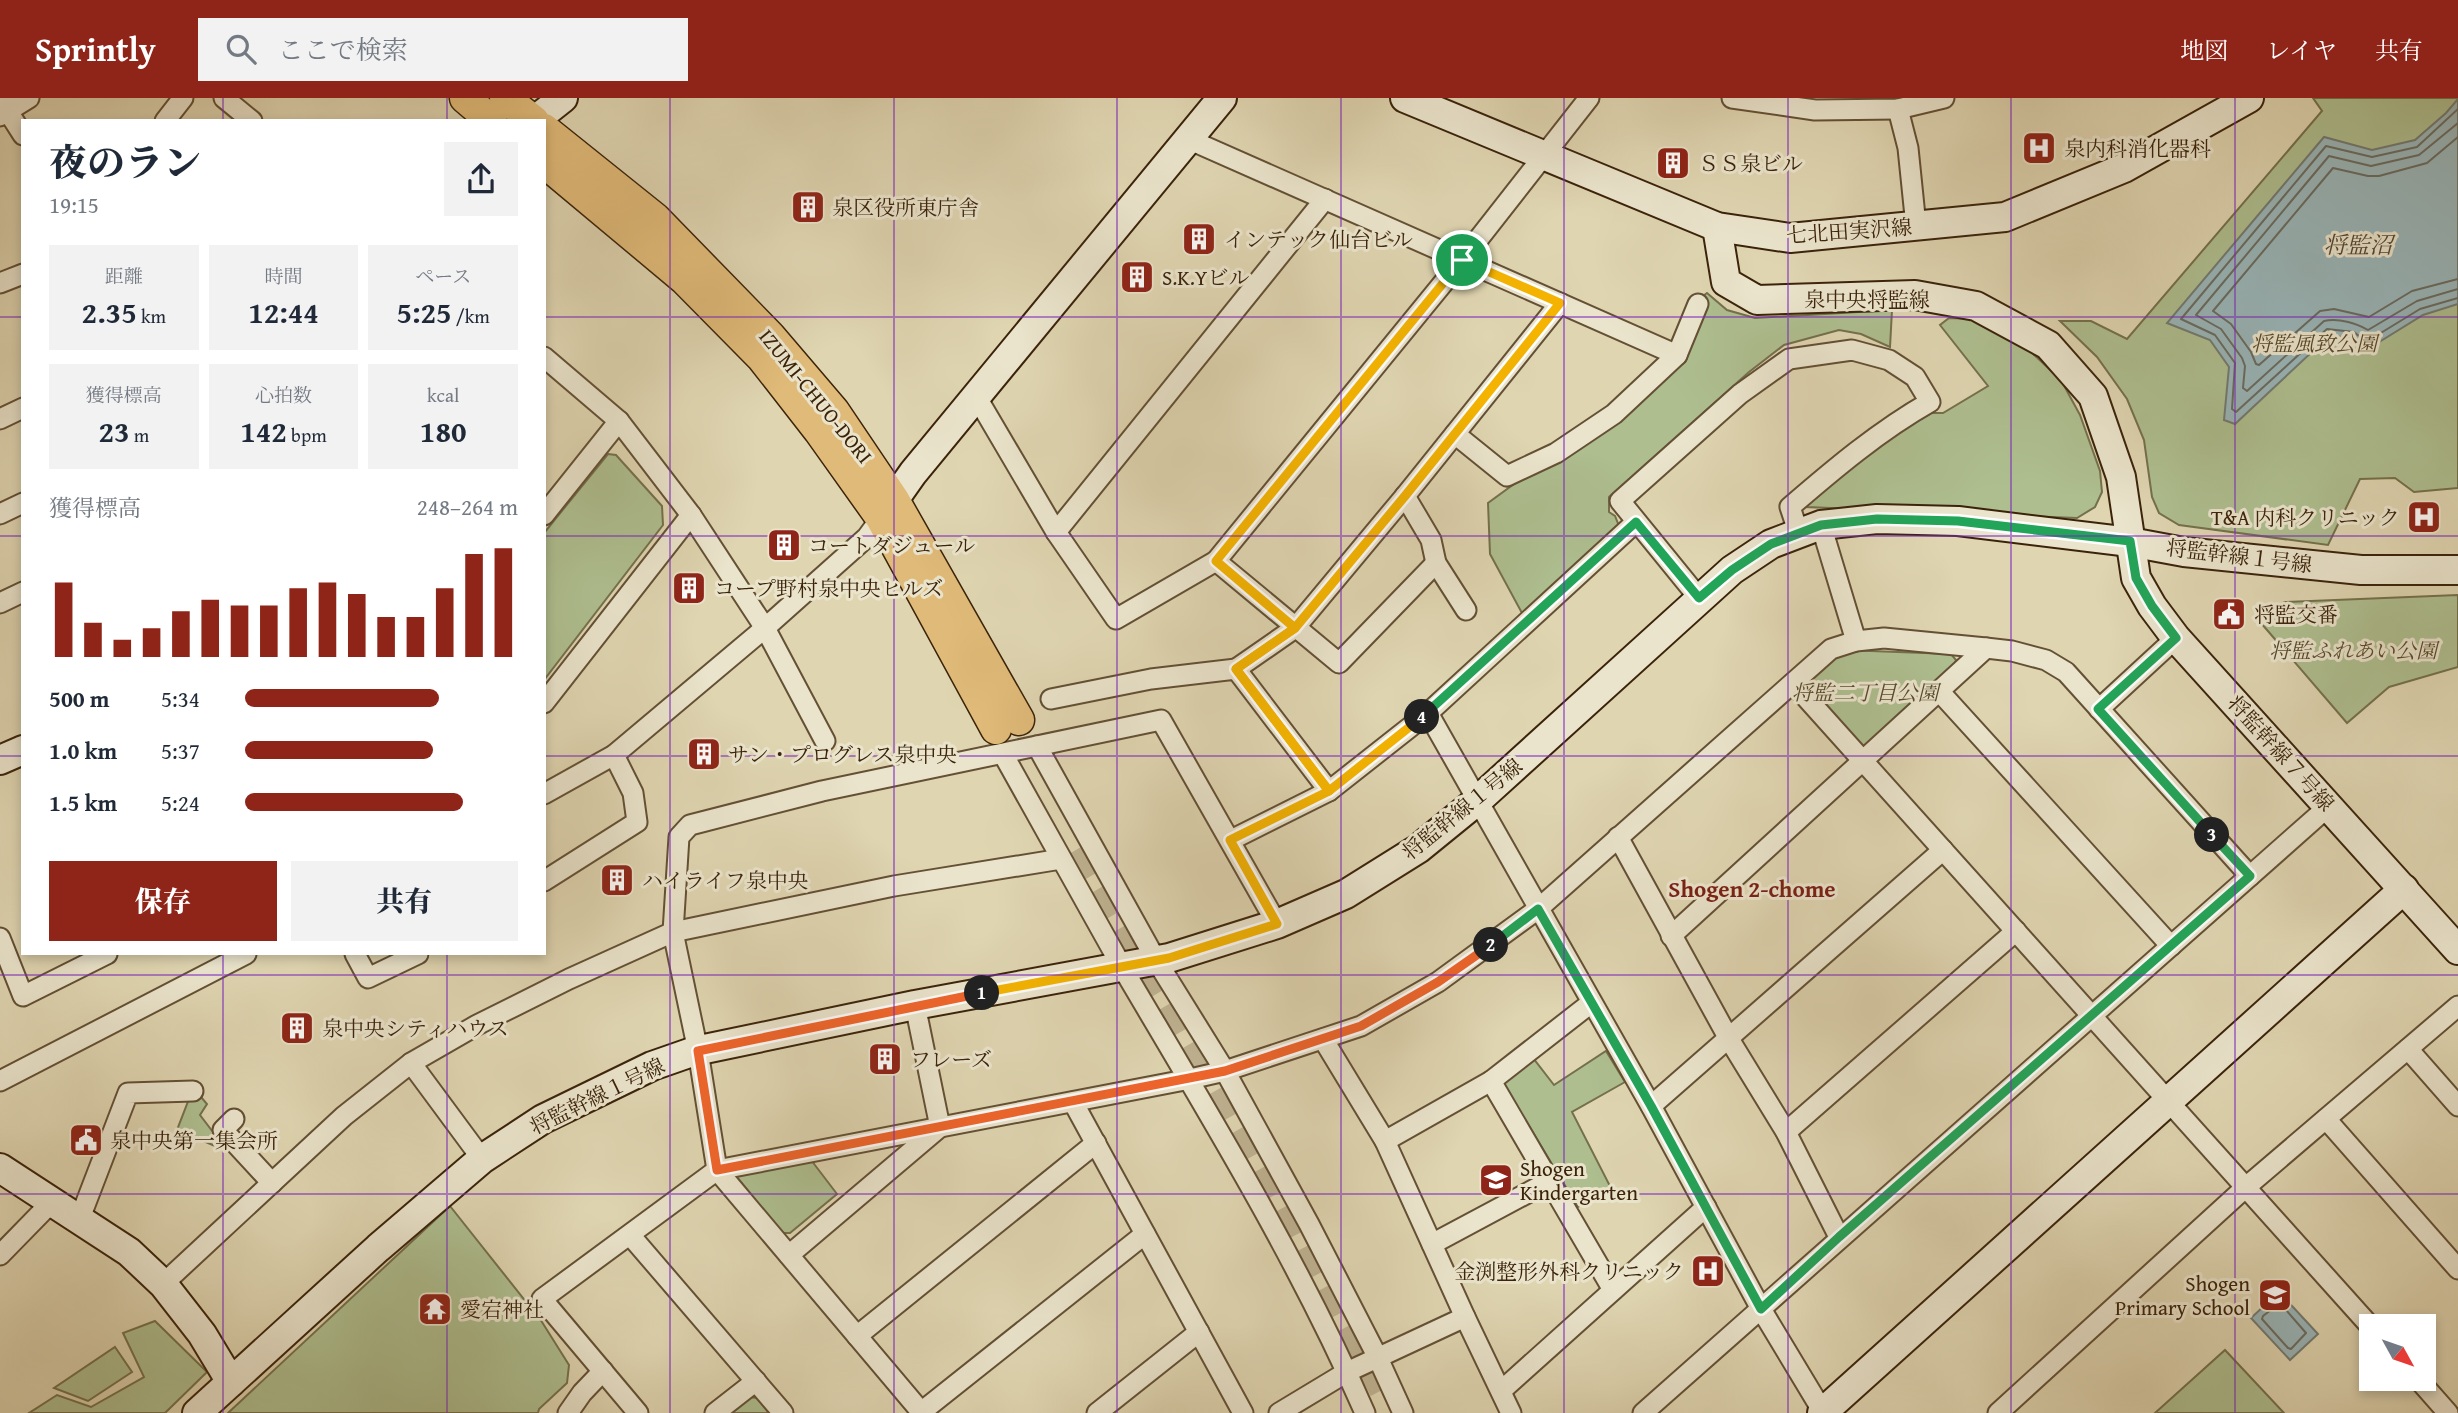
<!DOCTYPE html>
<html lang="ja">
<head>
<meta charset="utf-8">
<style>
	:root { --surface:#fff; --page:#f2f2f3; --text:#1f2937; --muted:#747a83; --accent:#8f2418 }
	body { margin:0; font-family:"Gentium Book Plus","Noto Serif JP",serif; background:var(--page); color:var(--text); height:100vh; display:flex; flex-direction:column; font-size:26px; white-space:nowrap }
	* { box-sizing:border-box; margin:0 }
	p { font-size:23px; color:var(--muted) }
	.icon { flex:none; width:38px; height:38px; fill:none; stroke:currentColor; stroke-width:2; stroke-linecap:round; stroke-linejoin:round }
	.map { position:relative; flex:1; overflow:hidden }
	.sheet { position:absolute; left:21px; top:21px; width:525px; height:836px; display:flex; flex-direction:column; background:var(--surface); border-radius:0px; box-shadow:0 4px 10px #0003 }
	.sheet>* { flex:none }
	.needle { width:46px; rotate:130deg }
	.fabs { position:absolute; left:2359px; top:1216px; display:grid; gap:14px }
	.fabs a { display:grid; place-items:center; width:77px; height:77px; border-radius:0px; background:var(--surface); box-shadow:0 4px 10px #0003; font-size:35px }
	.pin { position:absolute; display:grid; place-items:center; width:60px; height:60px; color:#fff; margin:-30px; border:4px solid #fff; border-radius:50%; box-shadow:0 2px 7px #0007 }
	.km { position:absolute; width:35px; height:35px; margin:-18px; border-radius:50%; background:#222; color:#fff; font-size:19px; line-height:35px; text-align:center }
	.round { display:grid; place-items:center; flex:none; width:74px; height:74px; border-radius:0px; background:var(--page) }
	.head { display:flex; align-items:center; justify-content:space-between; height:119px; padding:0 28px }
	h1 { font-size:38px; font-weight:800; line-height:52px }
	.metrics { display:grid; grid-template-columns:repeat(3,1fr); gap:10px; height:119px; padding:7px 28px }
	.metrics div { display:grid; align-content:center; border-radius:0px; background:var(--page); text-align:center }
	.metrics b { font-size:30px; font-weight:800 }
	.metrics small { font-size:19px; font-weight:400 }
	.metrics p { font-size:19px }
	.chart { height:196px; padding:14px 28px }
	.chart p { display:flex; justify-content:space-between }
	.chart svg { width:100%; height:126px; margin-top:7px; stroke:var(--accent); stroke-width:6 }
	.action { display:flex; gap:14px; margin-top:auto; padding:14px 28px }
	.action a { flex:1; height:80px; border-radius:0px; background:var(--accent); color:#fff; font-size:28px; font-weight:800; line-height:80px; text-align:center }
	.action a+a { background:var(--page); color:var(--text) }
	ul { padding:0 28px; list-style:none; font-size:23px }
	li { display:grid; grid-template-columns:112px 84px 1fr; align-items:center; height:52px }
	li i { height:18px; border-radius:9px; background:var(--accent) }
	header { display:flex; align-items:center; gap:42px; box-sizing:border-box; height:98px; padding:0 35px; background:var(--accent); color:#fff }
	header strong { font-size:33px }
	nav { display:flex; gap:38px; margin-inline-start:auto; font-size:24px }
	.search { width:490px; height:63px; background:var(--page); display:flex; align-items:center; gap:18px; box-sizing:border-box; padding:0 24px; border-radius:0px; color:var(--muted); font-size:26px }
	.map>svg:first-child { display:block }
</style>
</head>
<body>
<header>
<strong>Sprintly</strong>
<div class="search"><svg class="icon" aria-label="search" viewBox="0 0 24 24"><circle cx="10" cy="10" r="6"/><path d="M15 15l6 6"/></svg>ここで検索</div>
<nav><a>地図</a><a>レイヤ</a><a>共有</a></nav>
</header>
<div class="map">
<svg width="2458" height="1315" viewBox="0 0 2458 1315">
	<rect width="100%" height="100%" fill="#dfd5b1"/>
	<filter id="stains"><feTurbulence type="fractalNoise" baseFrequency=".00286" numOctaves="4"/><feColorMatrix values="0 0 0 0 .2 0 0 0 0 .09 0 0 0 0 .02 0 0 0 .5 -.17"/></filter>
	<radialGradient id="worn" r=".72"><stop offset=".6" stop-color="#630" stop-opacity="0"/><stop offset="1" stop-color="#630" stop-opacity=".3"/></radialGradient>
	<g fill="#aebe8f" stroke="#74704c" stroke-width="2">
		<polygon points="2313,0 2458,0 2458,390 2414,394 2395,380 2360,381 2328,447 2179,427 2159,415 2152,399 2144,342 2127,301 2097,259 2060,223 2091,223 2127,241 2322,13"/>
		<polygon points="1707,195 1727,212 1755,220 1892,212 1890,249 1861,236 1839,232 1784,247 1749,274 1609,399 1609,414 1615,418 1619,428 1523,517 1490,456 1488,405 1529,375 1605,330 1685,263 1703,198"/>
		<polygon points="1949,220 1975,221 2028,251 2061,282 2080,317 2100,373 2102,394 2095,409 2077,420 1806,409 1821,392 1906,327 1931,315 1943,315 1988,288 1940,227"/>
		<polygon points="608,356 616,357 662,408 663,427 544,582 544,435"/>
		<polygon points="2458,497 2458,569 2389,589 2347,625 2261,525 2284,504"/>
		<polygon points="1844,552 1951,556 1956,562 1954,569 1860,653 1805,591 1804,581"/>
		<polygon points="1606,953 1625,984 1572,1014 1611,1090 1578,1109 1504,987 1506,980 1533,960 1554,987"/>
		<polygon points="201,999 207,1006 200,1017 219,1042 215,1048 177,1032 189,1001"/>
		<polygon points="808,1058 837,1096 790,1135 782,1135 736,1078 740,1074"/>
		<polygon points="450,1108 542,1224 569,1267 567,1285 539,1311 538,1315 228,1315"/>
		<polygon points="155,1223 207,1274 165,1315 29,1315 57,1297 91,1309 144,1279 123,1235"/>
		<polygon points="115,1249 132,1274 88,1303 54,1290"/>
		<polygon points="2225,1252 2284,1315 2155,1315"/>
		<polygon points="749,1299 757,1300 769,1315 729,1315"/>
	</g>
	<g fill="#99b5b8" stroke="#737b72" stroke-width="2">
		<polygon points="2458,1 2458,206 2423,217 2363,254 2353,241 2330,237 2235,326 2224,322 2229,269 2210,242 2167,225 2324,39 2372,52 2415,42 2446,15"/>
		<polygon points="2279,1194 2318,1236 2290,1262 2251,1220"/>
	</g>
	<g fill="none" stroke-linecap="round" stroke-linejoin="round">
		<g stroke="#6a6c61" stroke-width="2">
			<polyline points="2458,11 2417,49 2372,59 2326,48 2181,221 2215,237 2235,265 2232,311 2236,314 2327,231 2354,234 2366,244 2420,211 2458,200"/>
			<path d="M2458 25 2419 57 2371 68 2329 58 2196 217 2221 231 2242 260 2245 268 2243 290 2247 293 2324 223C2339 220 2356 225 2368 232L2417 203 2458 191"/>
			<polyline points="2458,39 2427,65 2379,78 2368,78 2333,70 2213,213 2231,226 2251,254 2256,266 2259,267 2320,213 2334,211 2369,219 2412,193 2458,181"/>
			<polygon points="2280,1205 2306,1235 2291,1251 2288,1250 2262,1221 2263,1218"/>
		</g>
		<g stroke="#beb190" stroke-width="30" stroke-dasharray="30 15" stroke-linecap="butt">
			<polyline points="1069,756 1201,983"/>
			<polyline points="1200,950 1269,1074 1384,1291"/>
		</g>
		<g stroke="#645034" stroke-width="23">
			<g id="street">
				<polyline points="224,0 252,23"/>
				<polyline points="1732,0 1815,12 1898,11 1944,0"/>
				<polyline points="0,1 23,37"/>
				<polyline points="1898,11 1908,50 1916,128"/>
				<polyline points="0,18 29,0"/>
				<polyline points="165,23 183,0"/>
				<polyline points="1188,41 1677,257"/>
				<polyline points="0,185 23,176"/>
				<polyline points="544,259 619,323 691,417 765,530 825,643"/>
				<polyline points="976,298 1056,434 1116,521 1216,463"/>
				<polyline points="0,321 23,310"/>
				<polyline points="1455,336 1507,378 1556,355 1614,316 1677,257 1698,206"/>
				<polyline points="1405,398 1431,442 1436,465 1466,512"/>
				<polyline points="0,416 23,405"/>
				<polyline points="544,417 619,323"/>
				<polyline points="1821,427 1856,543"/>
				<polyline points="1056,434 1325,101"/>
				<polyline points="1436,465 1339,565 1216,463 1462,162 1589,0"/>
				<path d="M1699 500 1620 403 1740 296 1789 261 1852 252 1889 262 1915 279 1930 304C1879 333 1834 371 1790 409L1799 436"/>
				<polyline points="0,505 23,494"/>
				<polyline points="1236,571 1295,530 1405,398 1560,205"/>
				<polyline points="1793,585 2371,1229"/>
				<polyline points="1939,593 2171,848"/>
				<polyline points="1051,601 1151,581 1236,571 1329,693"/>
				<polyline points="544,605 691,417"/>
				<polyline points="2099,611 2176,540"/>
				<polyline points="1428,615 1636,424"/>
				<polyline points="1037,648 1156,862 1225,973 1309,1126 1377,1258 1403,1315"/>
				<path d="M1003 656C1043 727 1082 798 1122 869 1208 1015 1297 1159 1365 1315"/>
				<polyline points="544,696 614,657 765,530 867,439 881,420"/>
				<polyline points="1618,739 1729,941 1786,1034 1839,1139"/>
				<polyline points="1231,742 1329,693 1428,615 1651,1008 1761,1211 1823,1314"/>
				<polyline points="544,783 637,724 633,695 614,657"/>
				<polyline points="1671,838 1986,550"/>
				<polyline points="0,840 23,898 107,856"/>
				<polyline points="355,856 368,880 418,856"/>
				<polyline points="1323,941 1385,1043 1465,1219 1511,1315"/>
				<polyline points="2408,951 2458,1008"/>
				<polyline points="411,965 482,1061"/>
				<polyline points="0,983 246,856"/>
				<polyline points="1491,983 1613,1192"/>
				<polyline points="1073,1004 1243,1315"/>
				<polyline points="1651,1008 1943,752"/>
				<polyline points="234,1021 223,1032 272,1085"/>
				<polyline points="2326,1021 2458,1171"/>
				<polyline points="1786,1034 2016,833"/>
				<polyline points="1385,1043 1491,983 1591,905"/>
				<polyline points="80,1120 128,995 193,993"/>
				<polyline points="630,1137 783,1315"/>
				<polyline points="1432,1146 1550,1083"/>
				<polyline points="0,1157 43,1113 54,1105"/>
				<polyline points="789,1157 940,1029 915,907"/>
				<polyline points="163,1186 344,1018 411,965 477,927 569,881 673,834 894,788 1061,761"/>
				<polyline points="857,1238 1096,1045"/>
				<polyline points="2418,1281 2448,1315"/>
				<polyline points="1501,1293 1706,1109"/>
				<polyline points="568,1315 582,1295 603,1273"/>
				<polyline points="638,1315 542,1201 717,1072 1190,981 1225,973 1361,928 1438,884 1538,811 1831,551 1856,543 1884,540 1986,550 2012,553 2046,562 2066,574 2250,778"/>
				<polyline points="715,1315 756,1283"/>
				<polyline points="920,1315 1145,1136"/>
				<polyline points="922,1315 717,1072 698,953 673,834 679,739 690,727 822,693 1161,622 1277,826"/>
				<polyline points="1097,1315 1199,1234"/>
				<polyline points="1279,1315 1347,1274 1465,1219"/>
				<polyline points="1643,1315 2329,708"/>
				<polyline points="1998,1315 2246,1089 2458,908"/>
			</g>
		</g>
		<g stroke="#3b230a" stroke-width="32">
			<g id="secondary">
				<polyline points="1405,0 1717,129 1790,140 2005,119 2124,70 2249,0"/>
				<polyline points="534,23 563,0"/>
				<polyline points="1717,129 1726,184 1757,202 1915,197 1976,208 2048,247 2093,298 2121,379 2136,480 2152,508 2176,540 2458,852"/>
				<polyline points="882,419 913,375 1222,0"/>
				<polyline points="0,662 23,652"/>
				<polyline points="0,1070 129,1154 163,1186 202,1236 231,1284"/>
				<polyline points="197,1315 378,1150 482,1061 543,1021 652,968 695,953 915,907 1169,860 1277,826 1346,796 1418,751 1477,703 1732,472 1771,446 1821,427 1877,421 1958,423 2130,444 2184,454 2361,472 2458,472"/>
				<polyline points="1822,1315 2404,791"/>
			</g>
		</g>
		<g stroke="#3b230a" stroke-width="33">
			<g id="primary">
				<polyline points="465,0 492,23"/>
				<polyline points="505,0 534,23"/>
				<polyline points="544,31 655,120 770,238 834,313 894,402 1019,622"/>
				<polyline points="544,64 684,181 762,260 819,333 881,420 996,631"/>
			</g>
		</g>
		<use href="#street" stroke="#eae4cc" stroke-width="19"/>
		<use href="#secondary" stroke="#eae4cc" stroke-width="28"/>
		<use href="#primary" stroke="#e0ba78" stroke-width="30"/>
	</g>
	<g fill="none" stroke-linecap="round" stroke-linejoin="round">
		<g stroke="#fff" stroke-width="14">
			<polyline id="split-1" points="982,895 1169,860 1277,826 1230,742 1329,693 1236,571 1295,530 1216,463 1462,162"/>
		</g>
		<g stroke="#fff" stroke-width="14">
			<polyline id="split-2" points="982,895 698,953 717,1072 1225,973 1361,928 1438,884 1491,847"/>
		</g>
		<g stroke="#fff" stroke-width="14">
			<polyline id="split-3" points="1491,847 1538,811 1651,1008 1761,1211 1839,1139 2250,778 2212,737"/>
		</g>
		<g stroke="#fff" stroke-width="14">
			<polyline id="split-4" points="1422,619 1636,424 1699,500 1732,472 1771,446 1821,427 1877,421 1958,423 2130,443 2136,480 2152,508 2176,540 2098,611 2212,737"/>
		</g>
		<g stroke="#fff" stroke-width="14">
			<polyline id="split-5" points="1422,619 1329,693 1236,571 1295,530 1405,398 1560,205 1462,162"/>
		</g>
		<use href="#split-1" stroke="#f5b400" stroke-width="9"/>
		<use href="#split-2" stroke="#f0652b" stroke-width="9"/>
		<use href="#split-3" stroke="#22a559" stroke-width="9"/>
		<use href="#split-4" stroke="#22a559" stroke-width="9"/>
		<use href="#split-5" stroke="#f5b400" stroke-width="9"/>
	</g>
	<path fill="none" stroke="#7b2cbf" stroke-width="2" stroke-opacity="0.55" d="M223 0V23M447 0V23M670 0V1315M894 0V1315M1117 0V1315M1341 0V1315M1564 0V1315M1788 0V1315M2011 0V1315M2235 0V1315M0 219H23M544 219H2458M0 438H23M544 438H2458M0 658H23M544 658H2458M223 856V1315M447 856V1315M0 877H2458M0 1096H2458"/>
	<defs>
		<g id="hospital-square" transform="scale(1.75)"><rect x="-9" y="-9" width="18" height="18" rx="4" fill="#8f2418" stroke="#eae4cc"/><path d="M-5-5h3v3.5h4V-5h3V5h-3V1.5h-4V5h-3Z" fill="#fff"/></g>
		<g id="building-square" transform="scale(1.75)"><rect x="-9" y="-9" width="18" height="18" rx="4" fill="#8f2418" stroke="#eae4cc"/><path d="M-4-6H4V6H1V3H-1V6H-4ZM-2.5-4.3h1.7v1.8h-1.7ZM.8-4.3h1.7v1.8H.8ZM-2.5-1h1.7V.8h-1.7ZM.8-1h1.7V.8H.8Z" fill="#fff"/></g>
		<g id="civic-square" transform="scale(1.75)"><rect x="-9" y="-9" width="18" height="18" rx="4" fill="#8f2418" stroke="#eae4cc"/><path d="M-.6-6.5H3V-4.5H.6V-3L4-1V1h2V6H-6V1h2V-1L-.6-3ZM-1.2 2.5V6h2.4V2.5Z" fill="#fff"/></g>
		<g id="school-square" transform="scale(1.75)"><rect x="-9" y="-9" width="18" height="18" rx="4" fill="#8f2418" stroke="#eae4cc"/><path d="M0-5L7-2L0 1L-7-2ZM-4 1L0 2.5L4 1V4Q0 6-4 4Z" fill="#fff"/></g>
		<g id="temple-square" transform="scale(1.75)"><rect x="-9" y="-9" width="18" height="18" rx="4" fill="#8f2418" stroke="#eae4cc"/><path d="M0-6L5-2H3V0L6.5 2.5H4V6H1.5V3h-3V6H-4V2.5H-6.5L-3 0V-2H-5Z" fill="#fff"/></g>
	</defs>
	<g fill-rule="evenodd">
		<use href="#hospital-square" x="2039" y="50"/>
		<use href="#building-square" x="1673" y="65"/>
		<use href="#building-square" x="808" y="109"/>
		<use href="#building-square" x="1199" y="141"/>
		<use href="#building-square" x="1137" y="179"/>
		<use href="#hospital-square" x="2424" y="419"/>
		<use href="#building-square" x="784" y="447"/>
		<use href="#building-square" x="689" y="490"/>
		<use href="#civic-square" x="2229" y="516"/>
		<use href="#building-square" x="704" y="656"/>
		<use href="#building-square" x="617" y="782"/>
		<use href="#building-square" x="297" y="930"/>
		<use href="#building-square" x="885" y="961"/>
		<use href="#civic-square" x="86" y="1042"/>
		<use href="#school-square" x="1496" y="1082"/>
		<use href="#hospital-square" x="1708" y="1173"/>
		<use href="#school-square" x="2275" y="1197"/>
		<use href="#temple-square" x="435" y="1211"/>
	</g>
	<g text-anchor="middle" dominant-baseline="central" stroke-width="6" stroke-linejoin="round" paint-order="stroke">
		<g font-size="21" fill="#3b230a" stroke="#eae4cc" text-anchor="start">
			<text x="2064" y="50">泉内科消化器科</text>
			<text x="1698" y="65">ＳＳ泉ビル</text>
			<text x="832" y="109">泉区役所東庁舎</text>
			<text x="1224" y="141">インテック仙台ビル</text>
			<text x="1162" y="179">S.K.Yビル</text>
			<text x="2400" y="419" text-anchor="end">T&amp;A 内科クリニック</text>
			<text x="808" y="447">コートダジュール</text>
			<text x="714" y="490">コープ野村泉中央ヒルズ</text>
			<text x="2254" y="516">将監交番</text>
			<text x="728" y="656">サン・プログレス泉中央</text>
			<text x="642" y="782">ハイライフ泉中央</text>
			<text x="322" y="930">泉中央シティハウス</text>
			<text x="910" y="961">フレーズ</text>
			<text x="110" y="1042">泉中央第一集会所</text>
			<text x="1520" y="1070">Shogen<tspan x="1520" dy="24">Kindergarten</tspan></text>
			<text x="1684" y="1173" text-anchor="end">金渕整形外科クリニック</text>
			<text x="2250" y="1185" text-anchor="end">Shogen<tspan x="2250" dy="24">Primary School</tspan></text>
			<text x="460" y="1211">愛宕神社</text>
		</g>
		<g font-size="21" fill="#3b230a" stroke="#eae4cc">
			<text transform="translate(1849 133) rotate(-4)">七北田実沢線</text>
			<text x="1867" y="201">泉中央将監線</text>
			<text transform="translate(816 298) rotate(51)">IZUMI-CHUO-DORI</text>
			<text transform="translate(2239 458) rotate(7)">将監幹線１号線</text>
			<text transform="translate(2281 655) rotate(48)">将監幹線７号線</text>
			<text transform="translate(1462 711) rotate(-39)">将監幹線１号線</text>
			<text transform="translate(597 998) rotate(-26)">将監幹線１号線</text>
		</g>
		<g font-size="21" font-style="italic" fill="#584a2b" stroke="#eae4cc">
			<text x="2314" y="245">将監風致公園</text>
			<text x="2353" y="552">将監ふれあい公園</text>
			<text x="1865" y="594">将監二丁目公園</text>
		</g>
		<g font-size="23" font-style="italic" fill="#524836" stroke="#eae4cc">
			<text x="2358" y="146">将監沼</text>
		</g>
		<g font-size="23" font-weight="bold" fill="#7a1f14" stroke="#eae4cc">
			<text x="1752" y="790">Shogen 2-chome</text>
		</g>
	</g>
	<rect width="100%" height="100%" filter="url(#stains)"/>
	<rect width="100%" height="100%" fill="url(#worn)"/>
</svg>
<div class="fabs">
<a><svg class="needle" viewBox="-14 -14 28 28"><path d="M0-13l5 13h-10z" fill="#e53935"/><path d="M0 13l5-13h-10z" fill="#747a83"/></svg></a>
</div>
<div class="pin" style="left:1462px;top:162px;background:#1e9e55"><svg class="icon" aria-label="arrive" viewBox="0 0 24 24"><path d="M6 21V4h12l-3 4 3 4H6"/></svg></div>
<b class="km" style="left:982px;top:895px">1</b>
<b class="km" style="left:1491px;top:847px">2</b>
<b class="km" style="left:2212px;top:737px">3</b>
<b class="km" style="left:1422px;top:619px">4</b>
<section class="sheet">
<div class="head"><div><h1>夜のラン</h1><p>19:15</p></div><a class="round"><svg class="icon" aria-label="share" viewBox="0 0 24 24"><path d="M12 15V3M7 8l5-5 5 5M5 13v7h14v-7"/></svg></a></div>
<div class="metrics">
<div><p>距離</p><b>2.35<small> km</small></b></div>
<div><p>時間</p><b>12:44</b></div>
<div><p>ペース</p><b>5:25<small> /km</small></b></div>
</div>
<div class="metrics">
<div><p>獲得標高</p><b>23<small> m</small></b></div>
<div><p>心拍数</p><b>142<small> bpm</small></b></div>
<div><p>kcal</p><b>180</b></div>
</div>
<div class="chart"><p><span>獲得標高</span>248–264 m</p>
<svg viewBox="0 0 160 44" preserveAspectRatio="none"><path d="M5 44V18M15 44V32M25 44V38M35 44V34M45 44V28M55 44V24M65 44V26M75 44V26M85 44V20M95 44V18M105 44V22M115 44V30M125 44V30M135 44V20M145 44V8M155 44V6"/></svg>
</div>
<ul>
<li><b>500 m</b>5:34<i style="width:71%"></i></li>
<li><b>1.0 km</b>5:37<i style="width:69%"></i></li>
<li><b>1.5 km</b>5:24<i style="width:80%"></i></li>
</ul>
<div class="action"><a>保存</a><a>共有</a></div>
</section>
</div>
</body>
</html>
